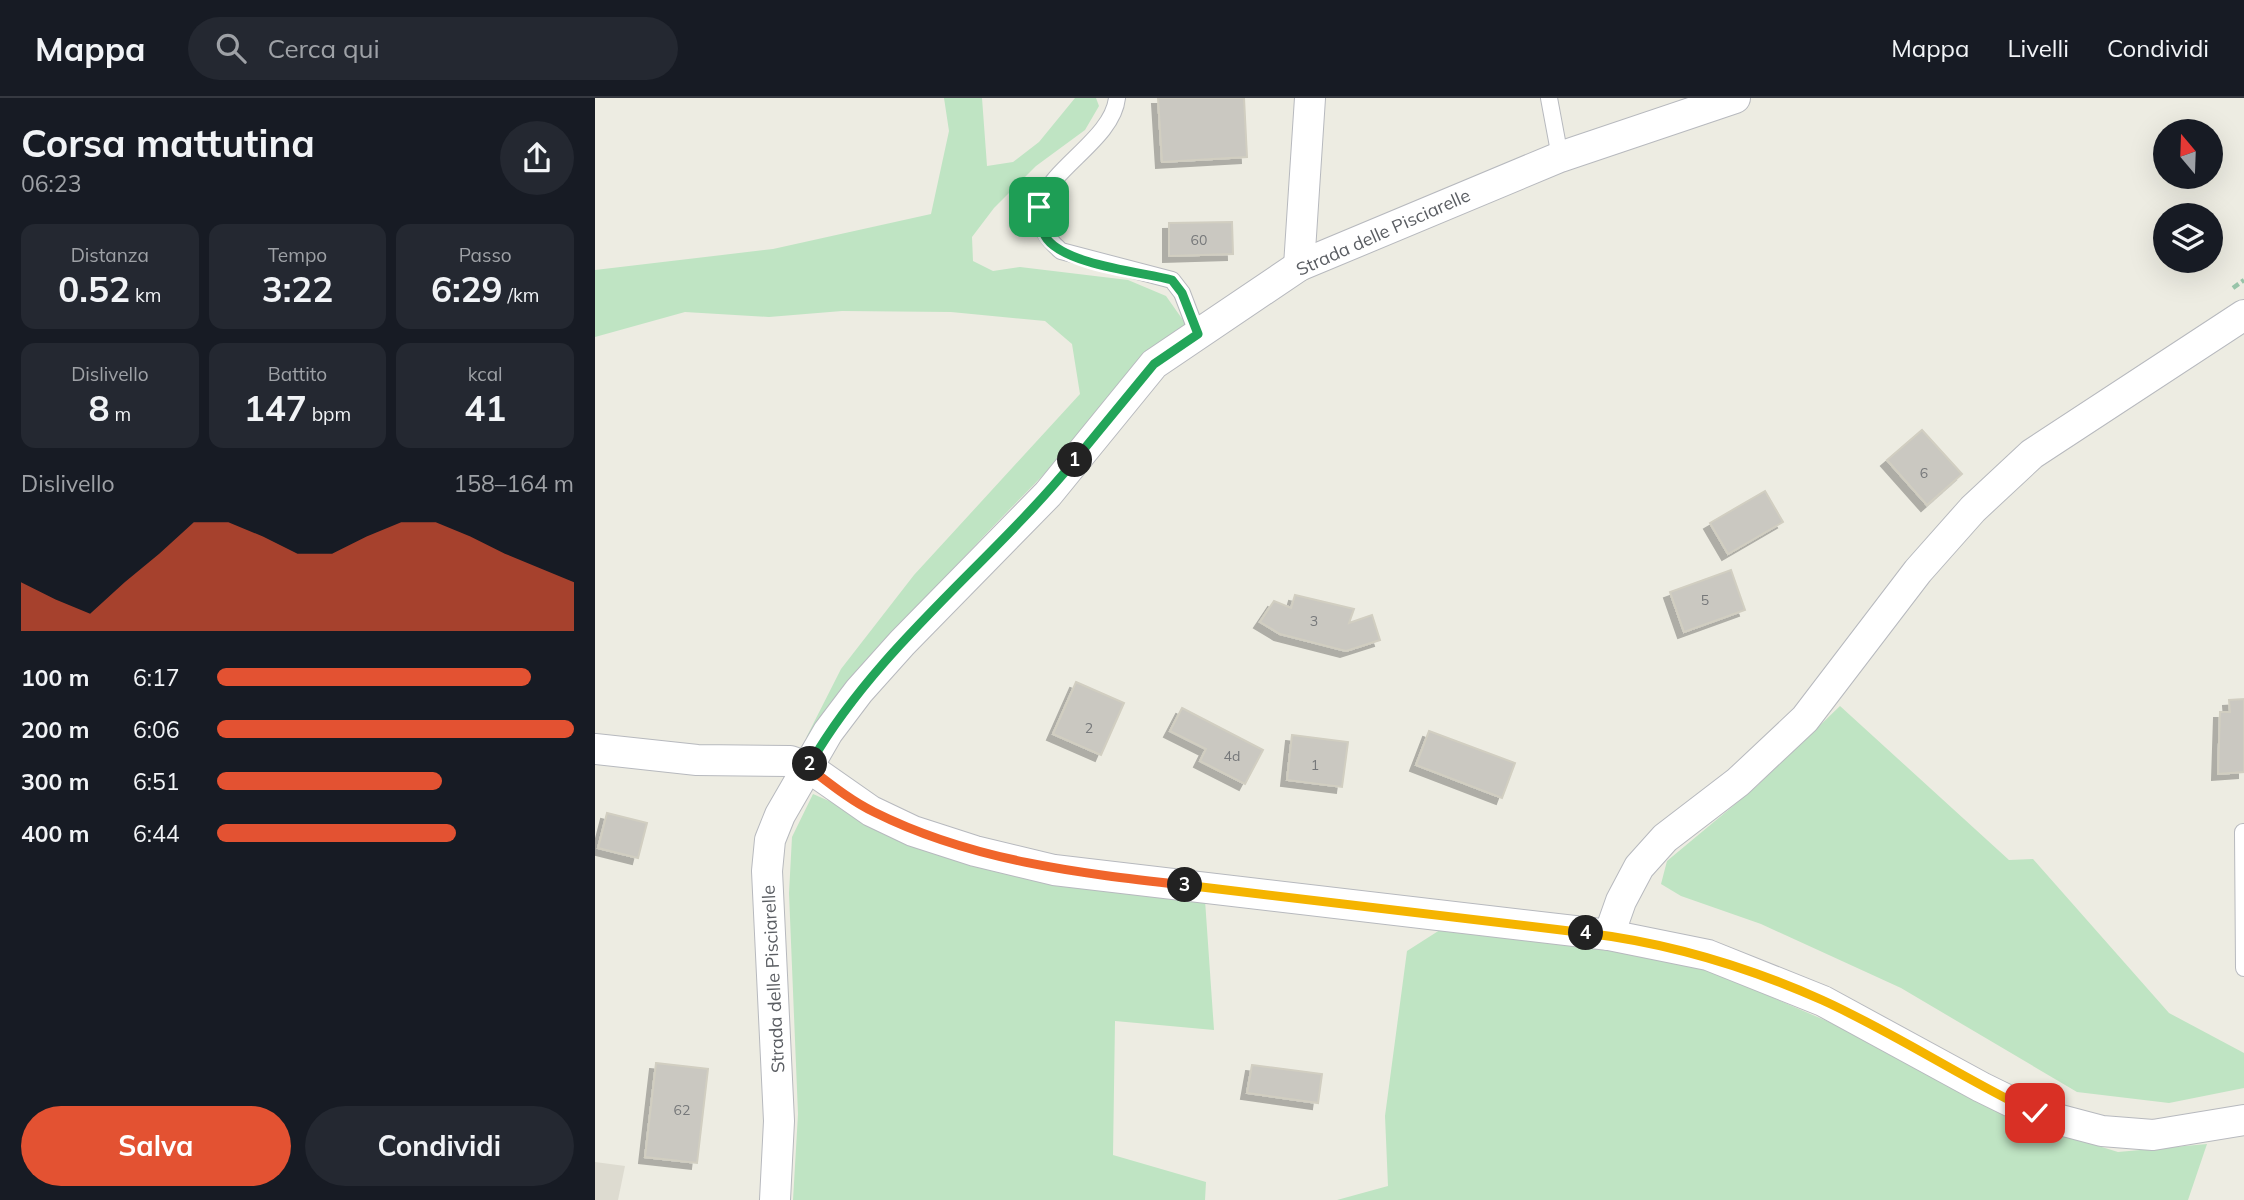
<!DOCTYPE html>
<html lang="it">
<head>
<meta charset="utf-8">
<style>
	:root { --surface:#171b24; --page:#242831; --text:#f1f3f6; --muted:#9ea1a6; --line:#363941; --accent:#e35232 }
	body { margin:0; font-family:Mulish,sans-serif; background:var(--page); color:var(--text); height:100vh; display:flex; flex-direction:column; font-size:26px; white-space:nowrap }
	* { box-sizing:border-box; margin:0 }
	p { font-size:23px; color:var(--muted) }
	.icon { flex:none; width:38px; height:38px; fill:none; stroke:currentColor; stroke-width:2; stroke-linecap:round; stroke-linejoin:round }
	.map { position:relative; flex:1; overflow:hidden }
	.sheet { display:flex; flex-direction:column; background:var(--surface); width:595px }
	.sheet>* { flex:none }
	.needle { width:46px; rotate:341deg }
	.controls { position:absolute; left:1558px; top:21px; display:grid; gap:14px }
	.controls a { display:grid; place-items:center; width:70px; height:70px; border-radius:50%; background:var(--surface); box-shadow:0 7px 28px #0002; font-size:35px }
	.pin { position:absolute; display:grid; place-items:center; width:60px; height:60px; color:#fff; margin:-30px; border-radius:14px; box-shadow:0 4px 10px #0006 }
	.km { position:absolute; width:35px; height:35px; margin:-18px; border-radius:50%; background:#222; color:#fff; font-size:19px; line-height:35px; text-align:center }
	.round { display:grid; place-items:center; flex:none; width:74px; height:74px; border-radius:37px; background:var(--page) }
	.summary { display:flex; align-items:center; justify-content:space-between; height:119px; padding:0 21px }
	h1 { font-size:38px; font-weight:700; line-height:52px }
	.stats { display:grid; grid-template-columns:repeat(3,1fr); gap:10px; height:119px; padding:7px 21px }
	.stats div { display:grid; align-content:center; border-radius:14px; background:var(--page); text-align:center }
	.stats b { font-size:35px; font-weight:700 }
	.stats small { font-size:19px; font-weight:400 }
	.stats p { font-size:19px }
	.chart { height:196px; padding:14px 21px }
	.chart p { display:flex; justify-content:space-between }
	.chart svg { width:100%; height:126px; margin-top:7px; fill:var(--accent); opacity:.7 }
	.button { display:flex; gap:14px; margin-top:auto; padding:14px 21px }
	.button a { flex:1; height:80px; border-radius:42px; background:var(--accent); color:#fff; font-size:28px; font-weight:700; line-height:80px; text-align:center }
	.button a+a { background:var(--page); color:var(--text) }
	ul { padding:0 21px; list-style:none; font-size:23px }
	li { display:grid; grid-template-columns:112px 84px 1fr; align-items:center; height:52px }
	li i { height:18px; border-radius:9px; background:var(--accent) }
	header { display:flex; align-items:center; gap:42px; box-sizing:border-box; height:98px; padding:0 35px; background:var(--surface); border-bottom:2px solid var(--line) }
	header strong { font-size:33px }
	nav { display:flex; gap:38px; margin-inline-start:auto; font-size:24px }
	.search { width:490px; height:63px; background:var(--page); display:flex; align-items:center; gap:18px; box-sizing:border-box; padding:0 24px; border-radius:38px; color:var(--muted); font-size:26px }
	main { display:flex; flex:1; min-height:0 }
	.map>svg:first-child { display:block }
</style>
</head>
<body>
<header>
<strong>Mappa</strong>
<div class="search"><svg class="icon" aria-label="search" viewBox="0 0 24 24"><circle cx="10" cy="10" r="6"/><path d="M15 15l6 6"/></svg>Cerca qui</div>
<nav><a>Mappa</a><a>Livelli</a><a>Condividi</a></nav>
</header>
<main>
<section class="sheet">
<div class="summary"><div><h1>Corsa mattutina</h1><p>06:23</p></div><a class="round"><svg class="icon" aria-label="share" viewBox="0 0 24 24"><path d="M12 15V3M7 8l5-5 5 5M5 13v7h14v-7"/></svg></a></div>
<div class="stats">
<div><p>Distanza</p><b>0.52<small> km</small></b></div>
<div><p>Tempo</p><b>3:22</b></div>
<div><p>Passo</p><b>6:29<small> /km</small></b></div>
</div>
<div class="stats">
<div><p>Dislivello</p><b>8<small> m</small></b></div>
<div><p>Battito</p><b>147<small> bpm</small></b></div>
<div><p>kcal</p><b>41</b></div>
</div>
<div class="chart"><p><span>Dislivello</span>158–164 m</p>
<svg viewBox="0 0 160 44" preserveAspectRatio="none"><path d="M0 44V27L10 33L20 38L30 27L40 17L50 6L60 6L70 11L80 17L90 17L100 11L110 6L120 6L130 11L140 17L150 22L160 27V44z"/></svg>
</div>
<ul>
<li><b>100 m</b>6:17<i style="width:88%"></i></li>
<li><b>200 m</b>6:06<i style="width:100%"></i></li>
<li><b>300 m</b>6:51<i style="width:63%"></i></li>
<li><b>400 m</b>6:44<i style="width:67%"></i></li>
</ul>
<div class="button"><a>Salva</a><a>Condividi</a></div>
</section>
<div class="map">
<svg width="1649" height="1102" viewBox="0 0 1649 1102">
	<defs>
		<filter id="shadow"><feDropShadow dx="-6" dy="6" stdDeviation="0" flood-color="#0004"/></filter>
	</defs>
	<rect width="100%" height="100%" fill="#edece2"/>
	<polygon fill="#dddbd0" points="0,1064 30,1068 23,1102 0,1102"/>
	<g fill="#bfe4c3">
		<path d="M349 0H387L392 68 418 64 444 44 480 0H501L504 8 490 32 441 68 399 110 377 139 378 163 398 173 425 169 533 182 571 198 595 232C461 362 328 494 211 640L246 571 319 477 485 296 477 246 450 223 356 214 247 213 174 219 90 214 0 239V172L178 151 336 116 354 33Z"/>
		<polygon points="1245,608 1414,762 1438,761 1574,915 1649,955 1649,990 1574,1005 1482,994 1306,890 1166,826 1086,798 1066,786 1072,763 1162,688"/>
		<polygon points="218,696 358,757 466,788 610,802 619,932 520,923 518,1057 611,1084 610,1102 198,1102 203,1016 194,795 197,739"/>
		<polygon points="848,830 1095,864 1255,933 1413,1020 1523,1054 1612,1046 1593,1102 742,1102 793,1088 790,1018 812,853"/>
	</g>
	<g fill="#cac8c1" stroke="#d1cec1" stroke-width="2" filter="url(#shadow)">
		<polygon points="563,0 649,0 652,59 567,64"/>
		<polygon points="637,124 638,156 574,158 574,125"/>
		<polygon points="1327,332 1367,376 1332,407 1292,362"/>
		<polygon points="1170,393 1188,424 1133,456 1115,425"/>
		<polygon points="1136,472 1150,512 1089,534 1075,494"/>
		<polygon points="700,497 759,511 754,525 777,517 785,542 751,553 685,536 665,524 679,503 696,510"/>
		<polygon points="481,584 529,605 506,657 458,636"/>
		<polygon points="1649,601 1649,674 1623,676 1625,614 1635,614 1634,602"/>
		<polygon points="587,610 668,652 650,686 605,663 611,651 575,633"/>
		<polygon points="834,633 920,665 907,700 821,667"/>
		<polygon points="697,637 753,644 747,689 692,682"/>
		<polygon points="12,715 52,725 43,760 3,750"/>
		<polygon points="61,965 113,971 102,1065 50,1059"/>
		<polygon points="657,967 727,976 723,1005 652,995"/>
	</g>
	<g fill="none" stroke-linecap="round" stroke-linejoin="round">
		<g stroke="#b7b9be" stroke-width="18">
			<g id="service">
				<path d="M522 0C516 57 396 92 466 153L577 182 587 195 603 237"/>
				<polyline points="954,0 965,59"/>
				<polyline points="1648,734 1649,870"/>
			</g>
		</g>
		<g stroke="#b7b9be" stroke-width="32">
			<g id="minor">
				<polyline points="704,168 715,0"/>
				<polyline points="0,651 102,662 195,663 213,669 276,713 318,733 380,753 459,772 1014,837 1113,857 1228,903 1386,989 1439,1015 1507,1033 1558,1037 1649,1022"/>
				<polyline points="1014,837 1026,803 1044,769 1070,740 1143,684 1210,621 1323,473 1378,411 1437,356 1649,217"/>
				<polyline points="180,1102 184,1023 172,773 175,742 185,717 233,634 264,593 307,545 453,396 559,266 704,168 965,59 1140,0"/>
			</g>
		</g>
		<polyline stroke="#98c4a9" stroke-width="4.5" stroke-dasharray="7 3.5" stroke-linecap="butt" points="1638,190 1649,182"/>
		<use href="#service" stroke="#fff" stroke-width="16"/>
		<use href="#minor" stroke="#fff" stroke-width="30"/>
	</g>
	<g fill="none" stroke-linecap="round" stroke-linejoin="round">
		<g stroke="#fff" stroke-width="14">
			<path id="split-1" d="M444 109C445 120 445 132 452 141 472 167 546 174 577 182L587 195 603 236 559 266 480 362"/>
		</g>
		<g stroke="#fff" stroke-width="14">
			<path id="split-2" d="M215 666C283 548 395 466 480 362"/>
		</g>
		<g stroke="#fff" stroke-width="14">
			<path id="split-3" d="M215 666 213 669C234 685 256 703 279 714 377 763 483 775 590 787"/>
		</g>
		<g stroke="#fff" stroke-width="14">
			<polyline id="split-4" points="590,787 991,835"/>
		</g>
		<g stroke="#fff" stroke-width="14">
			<path id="split-5" d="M991 835C1074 845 1151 868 1227 902 1300 935 1367 980 1440 1015"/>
		</g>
		<use href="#split-1" stroke="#22a559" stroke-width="9"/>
		<use href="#split-2" stroke="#22a559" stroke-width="9"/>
		<use href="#split-3" stroke="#f0652b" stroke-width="9"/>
		<use href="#split-4" stroke="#f5b400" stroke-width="9"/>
		<use href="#split-5" stroke="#f5b400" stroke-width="9"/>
	</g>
	<g text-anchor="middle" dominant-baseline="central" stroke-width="5" stroke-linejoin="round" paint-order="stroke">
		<g font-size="14" fill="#76787a">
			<text x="604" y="142">60</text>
			<text x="1329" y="375">6</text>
			<text x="1110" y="502">5</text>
			<text x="719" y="523">3</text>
			<text x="494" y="630">2</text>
			<text x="637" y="658">4d</text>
			<text x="720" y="667">1</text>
			<text x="87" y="1012">62</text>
		</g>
		<g font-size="18" fill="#5a5d62" stroke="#fff">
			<text transform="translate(788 134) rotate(-24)">Strada delle Pisciarelle</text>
			<text transform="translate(178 881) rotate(-93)">Strada delle Pisciarelle</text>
		</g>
	</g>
</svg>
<div class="controls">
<a><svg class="needle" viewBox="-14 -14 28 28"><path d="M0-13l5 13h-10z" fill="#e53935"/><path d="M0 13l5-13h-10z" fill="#9ea1a6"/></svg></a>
<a><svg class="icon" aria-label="layers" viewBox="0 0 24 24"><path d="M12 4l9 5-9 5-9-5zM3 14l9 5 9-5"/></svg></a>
</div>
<div class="pin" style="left:444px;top:109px;background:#1e9e55"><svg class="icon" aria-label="arrive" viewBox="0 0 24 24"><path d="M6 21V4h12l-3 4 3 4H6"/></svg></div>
<div class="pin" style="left:1440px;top:1015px;background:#d93025"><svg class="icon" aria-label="check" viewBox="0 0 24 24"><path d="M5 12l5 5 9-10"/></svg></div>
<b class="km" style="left:480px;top:362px">1</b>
<b class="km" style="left:215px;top:666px">2</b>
<b class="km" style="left:590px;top:787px">3</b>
<b class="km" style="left:991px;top:835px">4</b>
</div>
</main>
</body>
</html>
